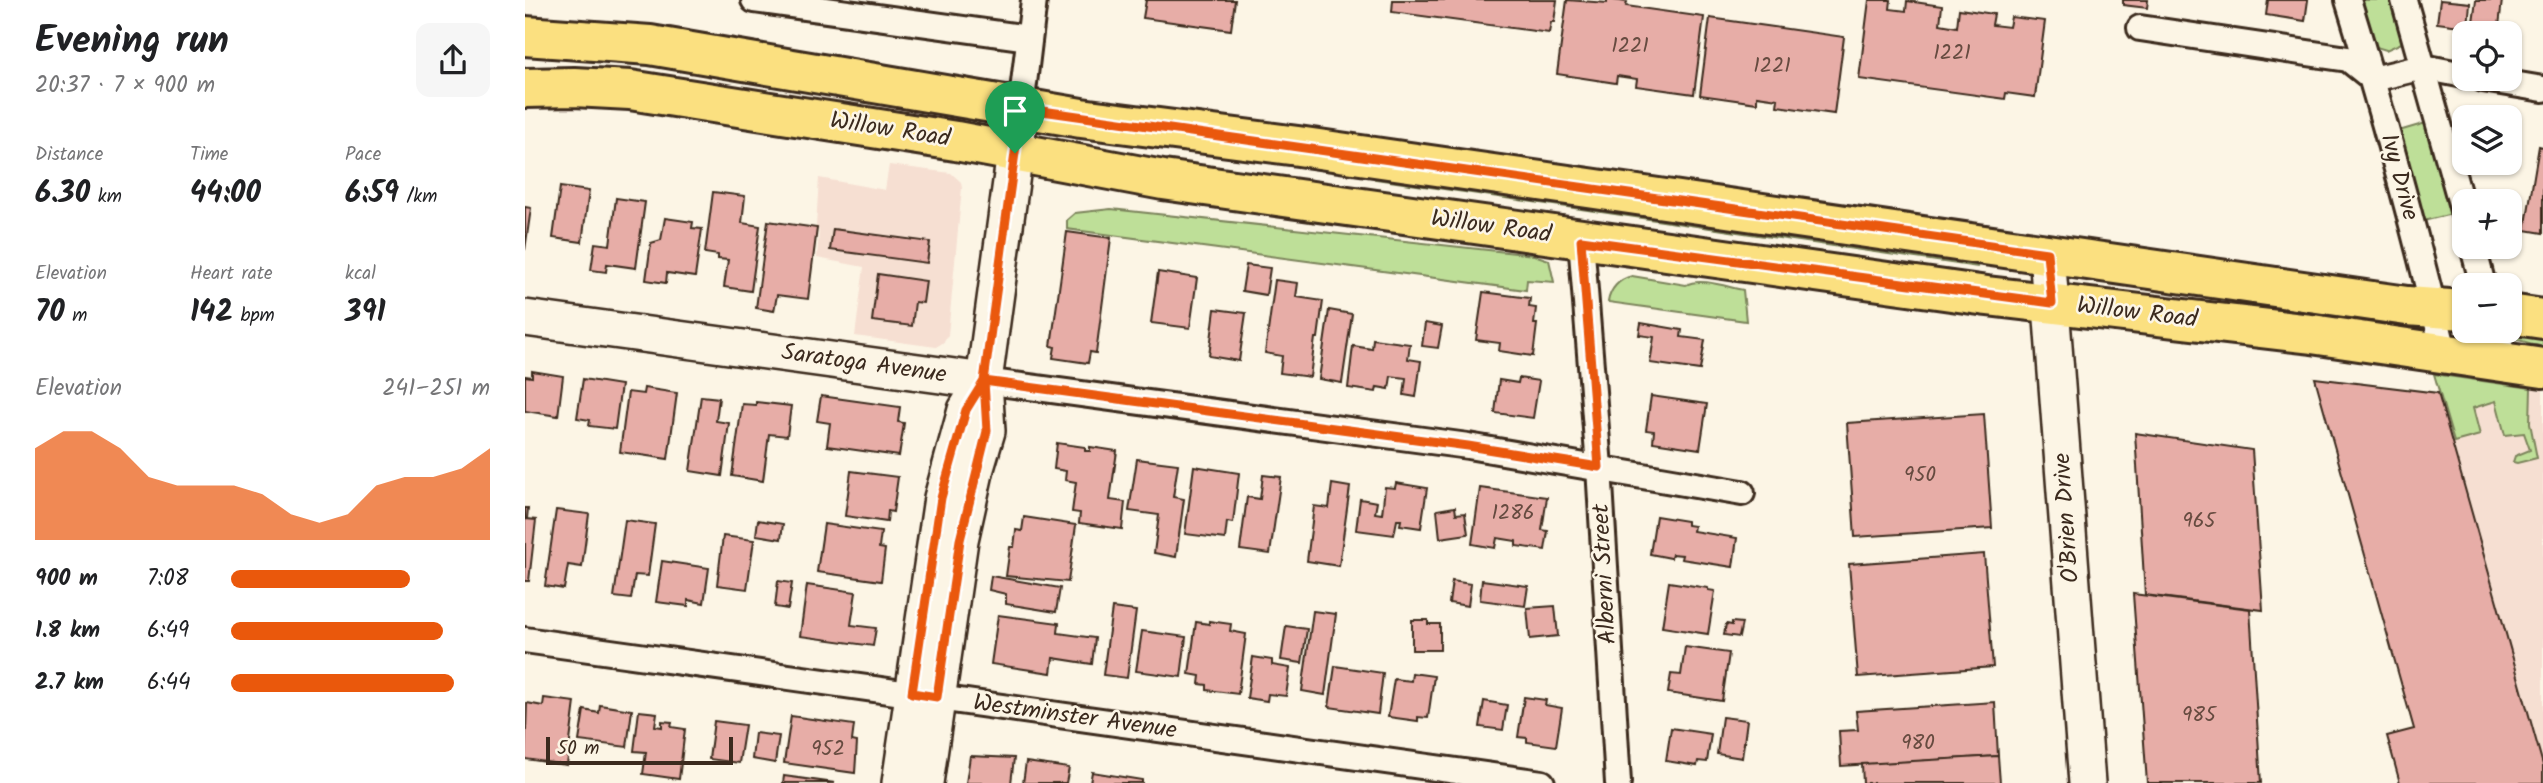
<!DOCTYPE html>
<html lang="en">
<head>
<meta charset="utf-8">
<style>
	:root { --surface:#fff; --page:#f6f6f6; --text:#202124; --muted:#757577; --accent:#ea580c }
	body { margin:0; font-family:Kalam,sans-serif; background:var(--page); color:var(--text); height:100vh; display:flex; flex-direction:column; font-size:26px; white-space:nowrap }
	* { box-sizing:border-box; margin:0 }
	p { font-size:23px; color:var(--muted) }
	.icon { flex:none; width:38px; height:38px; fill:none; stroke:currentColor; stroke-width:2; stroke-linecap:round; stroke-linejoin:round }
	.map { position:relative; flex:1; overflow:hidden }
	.drawer { display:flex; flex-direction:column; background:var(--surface); width:525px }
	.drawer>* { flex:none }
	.controls { position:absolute; left:1927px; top:21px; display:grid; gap:14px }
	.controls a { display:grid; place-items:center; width:70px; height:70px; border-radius:14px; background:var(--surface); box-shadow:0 2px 5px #0004; font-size:35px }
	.scale { position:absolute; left:21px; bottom:18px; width:187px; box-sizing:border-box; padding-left:7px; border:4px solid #3b2a1e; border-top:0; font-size:19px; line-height:24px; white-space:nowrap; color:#3b2a1e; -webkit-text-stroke:5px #fcf5e5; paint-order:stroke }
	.pin { position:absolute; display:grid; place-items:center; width:60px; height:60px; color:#fff; margin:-72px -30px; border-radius:50% 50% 50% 0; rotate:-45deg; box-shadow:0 0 7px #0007 }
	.pin .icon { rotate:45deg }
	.round { display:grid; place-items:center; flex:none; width:74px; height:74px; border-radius:14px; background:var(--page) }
	.headline { display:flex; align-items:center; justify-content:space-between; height:119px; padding:0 35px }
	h1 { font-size:38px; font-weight:700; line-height:52px }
	.stats { display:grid; grid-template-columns:repeat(3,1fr); gap:10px; height:119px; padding:7px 35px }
	.stats div { display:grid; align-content:center }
	.stats b { font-size:30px; font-weight:700 }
	.stats small { font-size:19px; font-weight:400 }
	.stats p { font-size:19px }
	.chart { height:196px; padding:14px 35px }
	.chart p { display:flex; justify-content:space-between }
	.chart svg { width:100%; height:126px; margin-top:7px; fill:var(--accent); opacity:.7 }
	ul { padding:0 35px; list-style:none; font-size:23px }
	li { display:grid; grid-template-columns:112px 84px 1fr; align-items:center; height:52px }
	li i { height:18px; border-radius:9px; background:var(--accent) }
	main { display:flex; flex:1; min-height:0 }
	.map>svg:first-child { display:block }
</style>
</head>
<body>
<main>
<section class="drawer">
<div class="headline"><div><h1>Evening run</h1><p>20:37 · 7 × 900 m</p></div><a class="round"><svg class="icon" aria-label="share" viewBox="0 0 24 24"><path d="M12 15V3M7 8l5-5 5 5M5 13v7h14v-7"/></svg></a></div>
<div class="stats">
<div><p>Distance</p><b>6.30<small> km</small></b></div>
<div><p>Time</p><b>44:00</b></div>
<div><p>Pace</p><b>6:59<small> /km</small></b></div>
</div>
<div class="stats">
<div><p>Elevation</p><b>70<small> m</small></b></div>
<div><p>Heart rate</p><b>142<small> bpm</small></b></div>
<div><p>kcal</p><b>391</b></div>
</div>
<div class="chart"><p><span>Elevation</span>241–251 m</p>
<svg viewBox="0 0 160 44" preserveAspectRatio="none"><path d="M0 44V12L10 6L20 6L30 12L40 22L50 25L60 25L70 25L80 28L90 35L100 38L110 35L120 25L130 22L140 22L150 19L160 12V44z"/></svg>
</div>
<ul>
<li><b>900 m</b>7:08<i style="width:69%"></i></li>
<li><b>1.8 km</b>6:49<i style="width:82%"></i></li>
<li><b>2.7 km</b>6:44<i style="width:86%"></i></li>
</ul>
</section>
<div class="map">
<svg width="2018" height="783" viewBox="0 0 2018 783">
	<rect width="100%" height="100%" fill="#fcf5e5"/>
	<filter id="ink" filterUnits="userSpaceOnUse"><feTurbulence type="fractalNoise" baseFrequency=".0143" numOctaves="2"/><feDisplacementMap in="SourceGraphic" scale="14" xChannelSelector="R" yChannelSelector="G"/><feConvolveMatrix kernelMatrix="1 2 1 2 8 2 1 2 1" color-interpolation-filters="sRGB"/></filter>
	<g filter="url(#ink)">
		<g fill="#f6dfd2">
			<polygon points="364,165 426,173 436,182 437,188 423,335 419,342 411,347 330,336 339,267 292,258 294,231 291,226 294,178 360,190"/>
			<polygon points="1909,374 2018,390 2018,765 1913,393"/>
		</g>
		<g fill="#bedf98" stroke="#7c845b" stroke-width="2">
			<polygon points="1833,0 1867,0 1879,42 1861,50 1845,45"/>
			<polygon points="1901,123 1927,214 1898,221 1874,131"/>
			<polygon points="850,171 1456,252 1452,267 850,179"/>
			<polygon points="586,209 1009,255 1024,260 1029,282 1002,280 1001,290 542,229 542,220 550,213"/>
			<path d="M1107 276 1161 285C1175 277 1202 287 1218 290L1221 321 1083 302C1085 289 1094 279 1107 276Z"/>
			<polygon points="1985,331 2018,332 2018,347 1990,339"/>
			<polygon points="1909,374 2006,388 2005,423 2012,458 1992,463 1988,462 1990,456 2005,450 1999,433 1980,435 1971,401 1948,408 1955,435 1929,442"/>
		</g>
		<g fill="#e7ada7" stroke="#3b2a1e" stroke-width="2">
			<polygon points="621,0 710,0 706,30 618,18"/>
			<polygon points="868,0 1032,0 1029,22 1026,22 1024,33 867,12"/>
			<polygon points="1042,0 1082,3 1082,0 1088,0 1102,2 1101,6 1179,17 1169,94 1111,86 1112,79 1092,76 1091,83 1032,74"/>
			<polygon points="1344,0 1366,0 1365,9 1381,11 1382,1 1417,6 1415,24 1432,27 1434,9 1469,14 1467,25 1484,27 1486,17 1520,21 1510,97 1481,93 1480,99 1334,79"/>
			<polygon points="1598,0 1623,0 1622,8 1598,5"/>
			<polygon points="1743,0 1783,0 1780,21 1741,15"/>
			<polygon points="1915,0 1945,3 1943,27 1912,23"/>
			<polygon points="1951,0 1977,0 1974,26 1948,22"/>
			<polygon points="1185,18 1319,37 1309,114 1252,106 1253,99 1232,96 1232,103 1175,95"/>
			<polygon points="2014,146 2018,147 2018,233 2000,230"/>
			<polygon points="35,187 64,191 57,242 28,238"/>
			<polygon points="188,192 220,196 217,223 235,226 226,291 199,287 203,260 193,259 193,255 180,253"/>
			<polygon points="91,198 120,202 111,268 82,264 81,272 66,270 70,243 85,245"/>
			<polygon points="0,207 6,208 0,250"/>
			<polygon points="140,218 168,222 167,228 177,229 170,277 142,273 141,283 121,280 126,243 136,240"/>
			<polygon points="243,221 292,228 283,299 252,295 249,311 231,308"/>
			<polygon points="308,229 405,242 402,263 305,250"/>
			<polygon points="542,232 586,238 571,353 565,352 563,363 528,358 530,347 526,346"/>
			<polygon points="721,265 745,268 741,295 717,291"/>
			<polygon points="633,272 672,278 665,328 626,323"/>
			<polygon points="353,274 401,281 398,303 390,302 387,326 347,321"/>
			<polygon points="750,280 773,283 771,297 798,301 793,338 790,338 785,377 755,373 757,356 740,353"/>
			<polygon points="958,292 1005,298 1004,307 1011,308 1009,324 1012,324 1008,356 974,351 975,343 951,340"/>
			<polygon points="690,309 721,313 714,361 684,356"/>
			<polygon points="804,310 827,314 817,383 794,379"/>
			<polygon points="900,323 917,326 913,348 897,346"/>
			<polygon points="1116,323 1157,330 1156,337 1180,340 1175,370 1125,363 1129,337 1114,335"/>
			<polygon points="848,339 885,344 883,359 896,361 891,397 879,395 881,378 866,376 864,389 852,387 851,392 823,388 828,346 847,349"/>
			<polygon points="7,371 38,376 33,416 0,411 0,376 7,377"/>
			<polygon points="994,378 1014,381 1008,418 970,413 974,380 993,383"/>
			<polygon points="1790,378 1913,393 2018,765 2018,783 1875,783 1862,736 1889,729"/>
			<polygon points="58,379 96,385 90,429 64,426 65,420 52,418"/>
			<polygon points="119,388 152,393 143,459 95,452 103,392 118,394"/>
			<polygon points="176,396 194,398 191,421 204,423 197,476 165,471"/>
			<polygon points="296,396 375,407 373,422 379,423 374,456 302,446 305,423 292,421"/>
			<polygon points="1126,396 1182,404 1175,449 1128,442 1129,431 1121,430"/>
			<polygon points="231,402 266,406 262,436 244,434 238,481 207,476 217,404 231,405"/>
			<polygon points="1459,414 1467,528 1330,537 1322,423"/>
			<polygon points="1610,433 1727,450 1738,610 1620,595"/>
			<polygon points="532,443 560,447 560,451 565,451 565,447 592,451 585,500 600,502 597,529 554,523 555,513 547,512 551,482 540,480 541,471 529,469"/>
			<polygon points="612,459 653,464 648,497 659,499 651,557 629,553 634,515 604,511"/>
			<polygon points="669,466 714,473 708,523 702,522 700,539 660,534"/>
			<polygon points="326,471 373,477 368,512 363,511 362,522 320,516"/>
			<polygon points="738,475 756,477 745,554 715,550 722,497 735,499"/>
			<polygon points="871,483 902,488 896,528 875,525 876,520 872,520 869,535 831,530 835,499 852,502 850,513 857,514 860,487 870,488"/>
			<polygon points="807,484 825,487 814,566 782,561 789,506 804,508"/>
			<polygon points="955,488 1022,497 1017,530 1023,531 1020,550 991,546 991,541 972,538 970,548 947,544"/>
			<polygon points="930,507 931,514 940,513 943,534 915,538 912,510"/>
			<polygon points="0,508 3,508 2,519 11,520 4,581 0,581"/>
			<polygon points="31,510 64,514 57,567 43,565 39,589 20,586"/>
			<polygon points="1131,516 1162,521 1162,525 1169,526 1168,531 1212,538 1208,567 1156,559 1157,555 1147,554 1146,558 1125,554"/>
			<polygon points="499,517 551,525 543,582 481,576 485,547 489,547 491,530 497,531"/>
			<polygon points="100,520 130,524 123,576 110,575 106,599 89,597"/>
			<polygon points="233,520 258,524 256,539 231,535"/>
			<polygon points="299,524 356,532 354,548 360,549 356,581 292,572"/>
			<polygon points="198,536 229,540 222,589 192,585"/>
			<polygon points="1459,554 1468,667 1333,677 1324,564"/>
			<polygon points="137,561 184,568 179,603 163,600 163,606 131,602"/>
			<polygon points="466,576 535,588 531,612 481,604 481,594 464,590"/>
			<polygon points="957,580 1003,586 1000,606 955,600"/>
			<polygon points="253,581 267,583 263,609 250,607"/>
			<polygon points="927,581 946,584 943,606 924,603"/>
			<polygon points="1144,582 1183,588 1183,590 1190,591 1183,634 1137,627"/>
			<polygon points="282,585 331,592 326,625 351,628 348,646 275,636"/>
			<polygon points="1608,594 1725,609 1736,783 1622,783"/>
			<polygon points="1030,606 1033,636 1005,639 1002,608"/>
			<polygon points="587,608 611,611 602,678 578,675"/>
			<polygon points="788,611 811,614 800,695 777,691"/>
			<polygon points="473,615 534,623 533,633 570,638 567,664 528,658 526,673 466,664"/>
			<polygon points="887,620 903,620 903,624 915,624 915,650 887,650"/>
			<polygon points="684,621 706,624 705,631 721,634 713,694 682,690 682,685 674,684 675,676 664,674 671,622 684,624"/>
			<polygon points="1207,622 1217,623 1214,637 1199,635 1201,624 1207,625"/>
			<polygon points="761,626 782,629 777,663 756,660"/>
			<polygon points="617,631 661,637 656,677 611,671"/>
			<polygon points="1160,647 1204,653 1197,701 1143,693 1146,674 1156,675"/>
			<polygon points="728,657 747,660 747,665 765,668 761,696 743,694 742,701 722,698"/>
			<polygon points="810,666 858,673 853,714 804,707"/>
			<polygon points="887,673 909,676 903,718 893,717 893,721 863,717 869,679 886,681"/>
			<polygon points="999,697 1021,700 1020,705 1037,708 1031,746 1002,742 1002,738 993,737"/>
			<polygon points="19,698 50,702 42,765 0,759 2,703 18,706"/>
			<polygon points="959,701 982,705 978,730 955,727"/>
			<polygon points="1470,702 1473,756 1316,766 1314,731 1333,730 1331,711"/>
			<polygon points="75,705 107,710 102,747 54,741 59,710 74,713"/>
			<polygon points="114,711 132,713 130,726 137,727 137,721 147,722 146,727 160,729 154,779 118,774 121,752 109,751"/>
			<polygon points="266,716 329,725 327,741 332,742 330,773 259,763"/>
			<polygon points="1197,717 1222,720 1217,758 1192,754"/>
			<polygon points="189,721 220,725 214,763 184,759"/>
			<polygon points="1146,728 1186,734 1182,762 1173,761 1172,766 1141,761"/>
			<polygon points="230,733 254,736 250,763 227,759"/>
			<polygon points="445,756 489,758 486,783 441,783"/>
			<polygon points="1473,756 1475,783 1338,783 1337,764"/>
			<polygon points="501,762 544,768 541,783 498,783"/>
			<polygon points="567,772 617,780 617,783 565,783"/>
			<polygon points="259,776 310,783 258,783"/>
		</g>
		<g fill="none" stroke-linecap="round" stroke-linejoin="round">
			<g stroke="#3b2a1e" stroke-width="30">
				<g id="street">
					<polyline points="229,0 504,38"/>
					<path d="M1823 0C1859 117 1891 236 1920 355"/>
					<polyline points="1879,0 1939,214"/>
					<polyline points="1615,28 1823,59 1848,79 1898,67 1939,75"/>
					<polyline points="1958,79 2018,89"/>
					<polyline points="496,108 509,0"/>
					<polyline points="1056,240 1074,467 1093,783"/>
					<polyline points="1948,247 1958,285"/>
					<polyline points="1971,331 1980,362"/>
					<polyline points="459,381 943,446 1217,493"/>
					<polyline points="0,640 1017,783"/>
				</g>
			</g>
			<g stroke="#3b2a1e" stroke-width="40">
				<g id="secondary">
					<polyline points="1522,253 1562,783"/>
					<polyline points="0,318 459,381"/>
					<polyline points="375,783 417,498 441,410 459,381"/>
					<polyline points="400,783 435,540 451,468 462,431 459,381 496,108"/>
				</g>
			</g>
			<g stroke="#3b2a1e" stroke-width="44">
				<g id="primary">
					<polyline points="0,36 125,45 556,118 773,146 1882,306 1939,310"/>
					<polyline points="0,88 49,87 105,90 431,141 638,180 1462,296 1787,334 2018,368"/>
					<polyline points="1984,314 2018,319"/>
				</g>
			</g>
			<use href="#street" stroke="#fcf5e5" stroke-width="24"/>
			<use href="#secondary" stroke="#fcf5e5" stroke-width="35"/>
			<use href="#primary" stroke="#fbe080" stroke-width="38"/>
		</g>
	</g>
	<g fill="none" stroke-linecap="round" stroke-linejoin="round" filter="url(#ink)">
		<g stroke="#fff" stroke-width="14">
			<polyline id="route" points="490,153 459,381 462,431 435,540 412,697 387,693 416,498 441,410 459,381 943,446 1074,467 1056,240 1527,303 1522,253 496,108 490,153"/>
		</g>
		<use href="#route" stroke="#ea580c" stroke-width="9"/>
	</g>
	<g text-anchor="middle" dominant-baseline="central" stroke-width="5" stroke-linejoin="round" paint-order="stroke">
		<g font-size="21" fill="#664b40">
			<text x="1105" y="46">1221</text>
			<text x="1427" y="53">1221</text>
			<text x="1247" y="66">1221</text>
			<text x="1395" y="475">950</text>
			<text x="988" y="513">1286</text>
			<text x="1674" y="521">965</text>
			<text x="1674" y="715">985</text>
			<text x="1393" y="743">980</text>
			<text x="303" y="749">952</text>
		</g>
		<g font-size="24" fill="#3b2a1e" stroke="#fcf5e5">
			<text transform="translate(365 130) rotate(9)">Willow Road</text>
			<text transform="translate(1874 177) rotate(75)">Ivy Drive</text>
			<text transform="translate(966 227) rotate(8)">Willow Road</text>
			<text transform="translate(1612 313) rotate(7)">Willow Road</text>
			<text transform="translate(339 364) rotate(8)">Saratoga Avenue</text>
			<text transform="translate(1542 518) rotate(-94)">O'Brien Drive</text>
			<text transform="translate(1080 574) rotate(-93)">Alberni Street</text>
			<text transform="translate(550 717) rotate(8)">Westminster Avenue</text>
		</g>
	</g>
</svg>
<div class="controls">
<a><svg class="icon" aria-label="locate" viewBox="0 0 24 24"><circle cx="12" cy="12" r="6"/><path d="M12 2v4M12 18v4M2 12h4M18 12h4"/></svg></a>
<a><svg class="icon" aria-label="layers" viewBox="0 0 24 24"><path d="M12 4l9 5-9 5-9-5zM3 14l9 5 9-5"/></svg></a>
<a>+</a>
<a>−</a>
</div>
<div class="scale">50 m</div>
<div class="pin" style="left:490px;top:153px;background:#1e9e55"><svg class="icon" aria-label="arrive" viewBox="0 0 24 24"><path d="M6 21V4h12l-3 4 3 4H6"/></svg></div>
</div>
</main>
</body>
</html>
